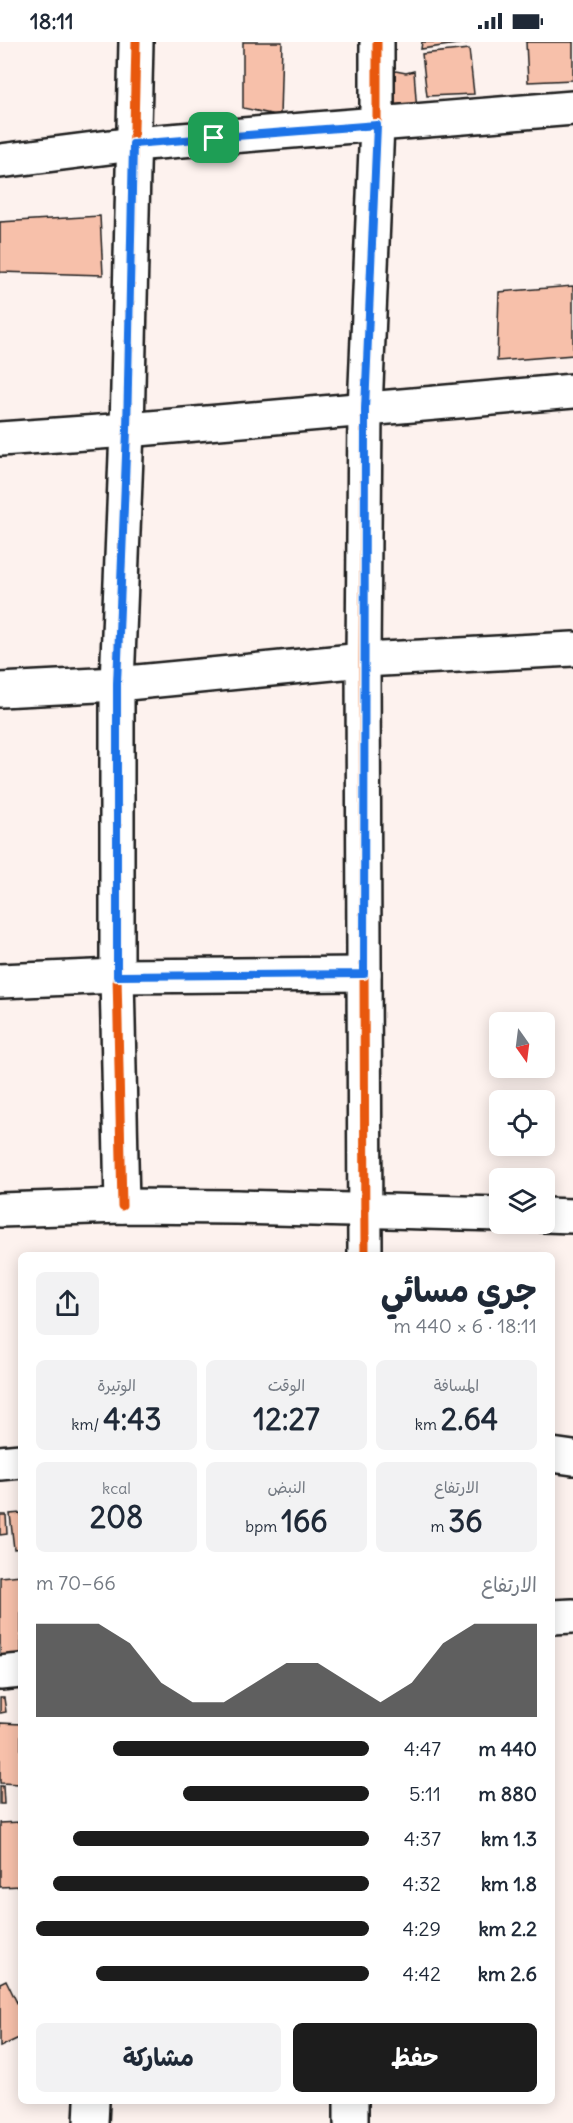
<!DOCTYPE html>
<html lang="ar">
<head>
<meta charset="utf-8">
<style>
	:root { --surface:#fff; --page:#f2f2f3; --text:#1f2937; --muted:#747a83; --accent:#1c1c1c }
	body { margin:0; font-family:Delius,"Playpen Sans Arabic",sans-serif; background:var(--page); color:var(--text); direction:rtl; height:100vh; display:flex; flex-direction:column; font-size:22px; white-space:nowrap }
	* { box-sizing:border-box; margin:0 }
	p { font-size:20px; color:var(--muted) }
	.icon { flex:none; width:33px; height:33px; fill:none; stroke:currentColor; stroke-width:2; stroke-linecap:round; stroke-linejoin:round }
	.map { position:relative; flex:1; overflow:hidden; direction:ltr }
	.panel { position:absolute; left:18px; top:1210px; width:537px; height:852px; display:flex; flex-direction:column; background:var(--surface); border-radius:9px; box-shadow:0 3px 15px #0003; direction:rtl }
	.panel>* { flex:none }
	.needle { width:39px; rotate:166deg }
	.tools { position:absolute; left:489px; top:970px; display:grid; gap:12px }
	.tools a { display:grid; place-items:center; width:66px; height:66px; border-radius:9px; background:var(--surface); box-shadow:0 3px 15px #0003; font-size:30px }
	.pin { position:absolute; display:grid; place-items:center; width:51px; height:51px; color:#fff; margin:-26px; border-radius:12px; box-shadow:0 3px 9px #0006 }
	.round { display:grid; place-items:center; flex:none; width:63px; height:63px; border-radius:9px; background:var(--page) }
	.head { display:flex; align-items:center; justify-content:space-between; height:102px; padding:0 18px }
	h1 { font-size:33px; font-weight:700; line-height:45px }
	.figures { display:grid; grid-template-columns:repeat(3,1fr); gap:9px; height:102px; padding:6px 18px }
	.figures div { display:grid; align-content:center; border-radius:9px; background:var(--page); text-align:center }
	.figures b { font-size:30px; font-weight:700 }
	.figures small { font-size:16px; font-weight:400 }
	.figures p { font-size:16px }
	.chart { height:168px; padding:12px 18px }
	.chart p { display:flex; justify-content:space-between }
	.chart svg { width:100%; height:108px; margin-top:6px; fill:var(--accent); opacity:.7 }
	.cta { display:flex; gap:12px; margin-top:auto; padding:12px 18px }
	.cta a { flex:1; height:69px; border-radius:9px; background:var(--accent); color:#fff; font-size:24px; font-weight:700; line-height:69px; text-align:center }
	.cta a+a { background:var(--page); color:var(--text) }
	ul { padding:0 18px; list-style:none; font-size:20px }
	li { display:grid; grid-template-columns:96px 72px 1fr; align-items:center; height:45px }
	li i { height:15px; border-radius:8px; background:var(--accent) }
	.status { display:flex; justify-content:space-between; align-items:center; height:42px; padding:0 30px; background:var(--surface); direction:ltr }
	.status svg { height:16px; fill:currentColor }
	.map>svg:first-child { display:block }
</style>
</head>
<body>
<div class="status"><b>18:11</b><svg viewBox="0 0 49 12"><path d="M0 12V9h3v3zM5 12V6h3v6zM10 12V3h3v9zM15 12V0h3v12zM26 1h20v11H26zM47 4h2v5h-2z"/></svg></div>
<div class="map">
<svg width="573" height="2081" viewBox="0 0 573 2081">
	<rect width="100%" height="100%" fill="#fdf2ee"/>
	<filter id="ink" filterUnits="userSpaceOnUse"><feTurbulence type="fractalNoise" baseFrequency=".0167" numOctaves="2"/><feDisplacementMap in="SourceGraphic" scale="12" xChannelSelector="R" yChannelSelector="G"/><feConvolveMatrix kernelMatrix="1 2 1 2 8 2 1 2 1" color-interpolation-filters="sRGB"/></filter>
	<g filter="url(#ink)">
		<g fill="#f7c0aa" stroke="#1c1c1c" stroke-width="1.5">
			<polygon points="243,0 282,0 280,74 243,66"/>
			<polygon points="422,0 471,0 421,7"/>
			<polygon points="526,0 573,0 573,38 528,40"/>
			<polygon points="469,7 474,52 427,54 422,12"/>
			<polygon points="385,27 406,31 414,29 417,71 390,70"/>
			<polygon points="100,174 103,233 0,230 0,180"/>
			<polygon points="573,244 573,313 497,319 499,250"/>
			<polygon points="21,1471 21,1506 14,1507 10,1472"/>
			<polygon points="0,1473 6,1473 7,1492 0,1493"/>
			<polygon points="21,1533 21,1614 0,1615 0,1535"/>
			<polygon points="0,1656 4,1656 6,1670 0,1671"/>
			<polygon points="0,1681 21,1682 21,1742 0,1741"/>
			<polygon points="0,1744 3,1744 4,1762 0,1762"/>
			<polygon points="21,1780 21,1844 0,1845 0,1781"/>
			<polygon points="6,1938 21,1969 21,1995 0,2005 0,1941"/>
		</g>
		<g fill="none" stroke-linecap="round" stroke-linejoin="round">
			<g stroke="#1c1c1c" stroke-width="38">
				<g id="minor">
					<polyline points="0,119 133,102 573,66"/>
					<polyline points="0,397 127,388 573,349"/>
					<polyline points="0,648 117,642 363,618 573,607"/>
					<polyline points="0,939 117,934 364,932"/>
					<polyline points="122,1164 117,934 117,642 127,388 136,0"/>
					<polyline points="0,1168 122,1164 237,1165 500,1172"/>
					<polyline points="544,1173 573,1174"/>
					<polyline points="365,1214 363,618 365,367 377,83 377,0"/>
					<polyline points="552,1413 573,1416"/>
					<polyline points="0,1421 21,1419"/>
					<polyline points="552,1575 573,1574"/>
					<polyline points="0,1631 21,1629"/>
					<polyline points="91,2081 92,2060"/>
					<polyline points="351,2081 351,2060"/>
				</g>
			</g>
			<use href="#minor" stroke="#fff" stroke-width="33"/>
			<g stroke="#fff" stroke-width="13">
				<g id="cycleway">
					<polyline points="122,1164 117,934 117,642 127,388 136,0"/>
					<polyline points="365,1214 363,618 365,367 377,83 377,0"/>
				</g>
			</g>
			<use href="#cycleway" stroke="#e8590c" stroke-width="9"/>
		</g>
	</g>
	<g fill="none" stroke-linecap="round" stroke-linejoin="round" filter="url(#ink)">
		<g stroke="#fff" stroke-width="12">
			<polygon id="route" points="377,83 365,367 364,932 117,934 117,642 127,388 133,102"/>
		</g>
		<use href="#route" stroke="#1a73e8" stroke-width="8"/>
	</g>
</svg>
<div class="tools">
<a><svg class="needle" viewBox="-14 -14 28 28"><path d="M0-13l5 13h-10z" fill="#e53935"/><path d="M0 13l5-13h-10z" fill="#747a83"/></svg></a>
<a><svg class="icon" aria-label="locate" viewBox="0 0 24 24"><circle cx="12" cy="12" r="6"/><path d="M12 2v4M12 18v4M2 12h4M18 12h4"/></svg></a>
<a><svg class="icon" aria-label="layers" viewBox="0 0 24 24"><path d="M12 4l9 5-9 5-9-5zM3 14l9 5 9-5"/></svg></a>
</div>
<div class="pin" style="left:214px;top:96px;background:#1e9e55"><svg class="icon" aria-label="arrive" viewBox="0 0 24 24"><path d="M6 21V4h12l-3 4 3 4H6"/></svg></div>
<section class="panel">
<div class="head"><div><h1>جري مسائي</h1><p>18:11 · 6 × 440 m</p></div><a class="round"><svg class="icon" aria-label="share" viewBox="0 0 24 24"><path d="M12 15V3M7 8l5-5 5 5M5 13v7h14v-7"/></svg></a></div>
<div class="figures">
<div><p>المسافة</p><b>2.64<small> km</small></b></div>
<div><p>الوقت</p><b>12:27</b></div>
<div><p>الوتيرة</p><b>4:43<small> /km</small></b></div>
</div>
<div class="figures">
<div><p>الارتفاع</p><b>36<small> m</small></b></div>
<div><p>النبض</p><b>166<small> bpm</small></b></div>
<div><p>kcal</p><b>208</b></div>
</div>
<div class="chart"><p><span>الارتفاع</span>66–70 m</p>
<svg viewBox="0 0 160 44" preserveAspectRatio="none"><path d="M0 44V6L10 6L20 6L30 14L40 30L50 38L60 38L70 30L80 22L90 22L100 30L110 38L120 30L130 14L140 6L150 6L160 6V44z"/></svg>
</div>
<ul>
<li><b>440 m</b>4:47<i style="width:77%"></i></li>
<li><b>880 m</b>5:11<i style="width:56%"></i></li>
<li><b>1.3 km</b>4:37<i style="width:89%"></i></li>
<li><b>1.8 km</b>4:32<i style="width:95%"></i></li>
<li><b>2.2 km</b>4:29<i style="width:100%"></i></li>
<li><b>2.6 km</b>4:42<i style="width:82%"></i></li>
</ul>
<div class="cta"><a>حفظ</a><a>مشاركة</a></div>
</section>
</div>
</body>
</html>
